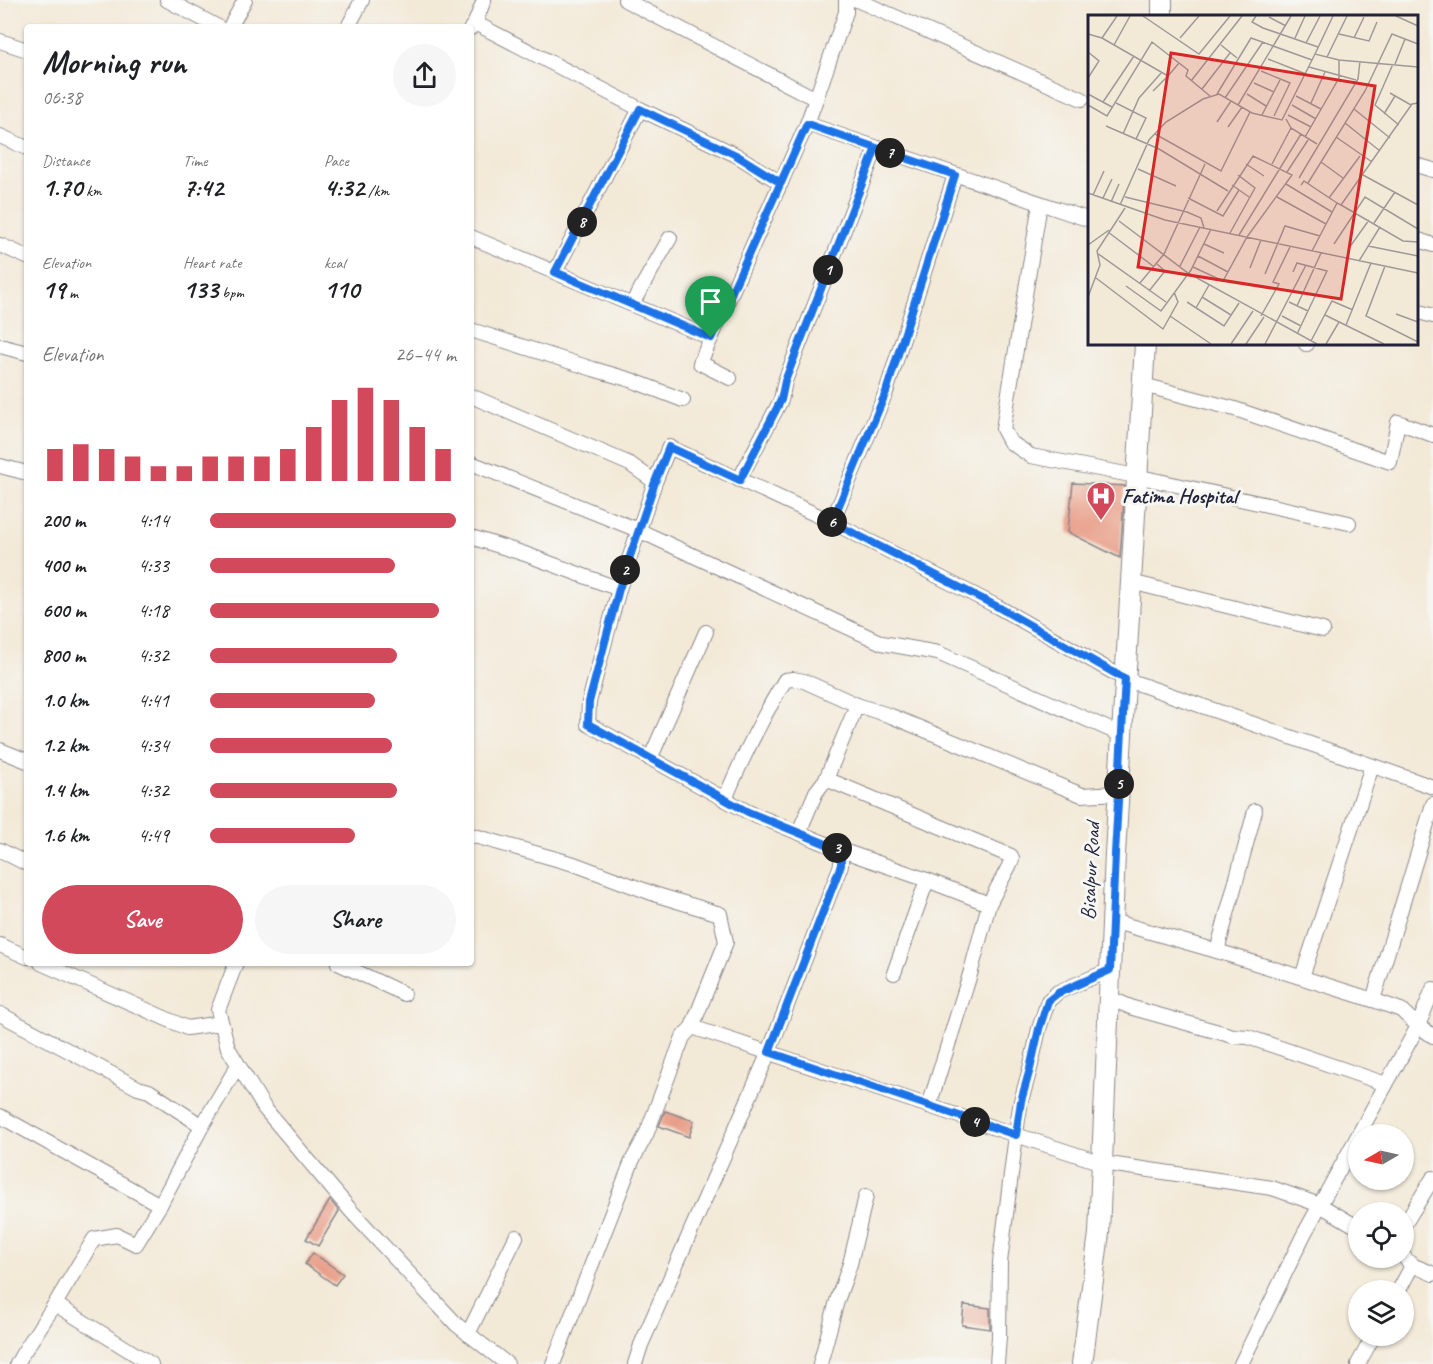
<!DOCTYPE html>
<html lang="en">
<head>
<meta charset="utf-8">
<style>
	:root { --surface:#fff; --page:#f6f6f6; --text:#202124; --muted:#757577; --accent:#d1495b }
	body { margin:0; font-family:Caveat,sans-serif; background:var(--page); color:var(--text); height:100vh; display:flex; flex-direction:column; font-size:22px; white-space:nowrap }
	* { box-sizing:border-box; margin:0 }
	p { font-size:20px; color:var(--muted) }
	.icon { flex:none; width:33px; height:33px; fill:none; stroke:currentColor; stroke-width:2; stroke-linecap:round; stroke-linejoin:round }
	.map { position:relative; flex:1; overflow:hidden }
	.drawer { position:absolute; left:24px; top:24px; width:450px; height:942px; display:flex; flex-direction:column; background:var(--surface); border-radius:6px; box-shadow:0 2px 4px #0004 }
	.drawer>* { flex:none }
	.needle { width:39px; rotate:261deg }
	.tools { position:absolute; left:1348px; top:1124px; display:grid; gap:12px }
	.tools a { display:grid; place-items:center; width:66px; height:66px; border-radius:50%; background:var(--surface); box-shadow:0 2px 4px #0004; font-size:30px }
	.pin { position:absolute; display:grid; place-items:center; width:51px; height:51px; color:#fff; margin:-62px -26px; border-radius:50% 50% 50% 0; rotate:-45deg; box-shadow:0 0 6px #0007 }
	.pin .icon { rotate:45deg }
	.km { position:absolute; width:30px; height:30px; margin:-15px; border-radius:50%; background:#222; color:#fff; font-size:16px; line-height:30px; text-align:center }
	.round { display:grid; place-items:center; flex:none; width:63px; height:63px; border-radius:32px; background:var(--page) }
	.headline { display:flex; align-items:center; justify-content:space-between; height:102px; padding:0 18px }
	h1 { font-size:33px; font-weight:600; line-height:45px }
	.metrics { display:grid; grid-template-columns:repeat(3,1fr); gap:9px; height:102px; padding:6px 18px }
	.metrics div { display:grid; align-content:center }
	.metrics b { font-size:26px; font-weight:600 }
	.metrics small { font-size:16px; font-weight:400 }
	.metrics p { font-size:16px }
	.chart { height:168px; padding:12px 18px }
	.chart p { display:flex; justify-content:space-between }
	.chart svg { width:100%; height:108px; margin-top:6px; stroke:var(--accent); stroke-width:6 }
	.primary-button { display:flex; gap:12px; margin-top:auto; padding:12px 18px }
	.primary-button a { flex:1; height:69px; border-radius:36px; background:var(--accent); color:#fff; font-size:24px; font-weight:600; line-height:69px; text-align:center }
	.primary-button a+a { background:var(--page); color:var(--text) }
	ul { padding:0 18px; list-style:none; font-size:20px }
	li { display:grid; grid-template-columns:96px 72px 1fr; align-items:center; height:45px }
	li i { height:15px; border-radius:8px; background:var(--accent) }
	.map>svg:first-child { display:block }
</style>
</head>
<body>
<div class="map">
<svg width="1433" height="1364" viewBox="0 0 1433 1364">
	<rect width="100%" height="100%" fill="#f6f6f2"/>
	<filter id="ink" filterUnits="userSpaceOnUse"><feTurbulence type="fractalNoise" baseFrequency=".0167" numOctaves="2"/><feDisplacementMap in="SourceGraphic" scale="12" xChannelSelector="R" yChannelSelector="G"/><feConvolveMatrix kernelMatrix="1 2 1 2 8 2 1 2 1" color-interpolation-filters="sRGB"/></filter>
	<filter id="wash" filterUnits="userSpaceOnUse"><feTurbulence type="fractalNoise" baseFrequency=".008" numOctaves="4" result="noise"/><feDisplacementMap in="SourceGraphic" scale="24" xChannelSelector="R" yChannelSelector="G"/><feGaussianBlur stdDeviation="1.35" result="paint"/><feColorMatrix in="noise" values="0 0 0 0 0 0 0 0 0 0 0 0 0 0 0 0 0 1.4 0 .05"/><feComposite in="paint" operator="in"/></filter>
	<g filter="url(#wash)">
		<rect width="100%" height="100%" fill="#f3e9d7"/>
		<g id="blocks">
			<g fill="#e99e88">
				<polygon points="1073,483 1125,486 1120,558 1068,532"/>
				<polygon points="665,1111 694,1121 689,1137 659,1126"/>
				<polygon points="330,1200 339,1211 318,1246 306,1239"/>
				<polygon points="313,1253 343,1274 335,1285 305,1264"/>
				<polygon points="964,1305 990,1308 990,1329 962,1325"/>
			</g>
		</g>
	</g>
	<g filter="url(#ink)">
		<use href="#blocks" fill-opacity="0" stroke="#8a8689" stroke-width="1.5"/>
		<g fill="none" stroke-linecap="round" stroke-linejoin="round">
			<g stroke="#8a8689" stroke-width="16">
				<g id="street">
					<polyline points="167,0 218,27"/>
					<polyline points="625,0 816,99 807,124 1090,220"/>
					<polyline points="857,0 1082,99"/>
					<polyline points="475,23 640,109 736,155 781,183"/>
					<polyline points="230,27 245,0"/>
					<polyline points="348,27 362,0"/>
					<polyline points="471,28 475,23 484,0"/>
					<polyline points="0,41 27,50"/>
					<polyline points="816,99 846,12 846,0"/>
					<polyline points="0,136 27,148"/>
					<polyline points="1416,165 1433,170"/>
					<polyline points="1040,204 1003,429 1010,442 1031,456 1136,476 1349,523"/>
					<polyline points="471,237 711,338"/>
					<polyline points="1416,239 1433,245"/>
					<polyline points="0,245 27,257"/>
					<polyline points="555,272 640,109"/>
					<polyline points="632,304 670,238"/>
					<polyline points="1416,311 1433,316"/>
					<polyline points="471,330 593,369 631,380 683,400"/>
					<polyline points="1306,344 1307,344"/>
					<polyline points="0,346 27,353"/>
					<polyline points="730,378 700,363 807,124"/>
					<polyline points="1143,385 1235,409 1390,462 1398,422 1433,435"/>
					<polyline points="471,396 630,464 655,482"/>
					<polyline points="471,463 638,530 882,643 938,653 1122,735"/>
					<polyline points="0,466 27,473"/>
					<polyline points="739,480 781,400 785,381 876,148"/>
					<polyline points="832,522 886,392 955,175"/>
					<polyline points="471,537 525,554 619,589"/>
					<polyline points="1131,582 1323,630"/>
					<polyline points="0,750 27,761"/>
					<polyline points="650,759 706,632"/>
					<polyline points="826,779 1011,856 1012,859 1009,866 989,904 971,971 929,1106"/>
					<path d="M725 799C742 758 762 718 785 680L793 679 804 681 857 705 891 716 1082 795 1118 793"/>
					<polyline points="799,832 816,792 826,779 857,705"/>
					<polyline points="471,835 574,864 657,895 720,914 726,942 692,1027 683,1037 646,1135 632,1161 553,1364"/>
					<polyline points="0,850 27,864"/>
					<polyline points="989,904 927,880 841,850 748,812 588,724 589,702 619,589 655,482 669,447 832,522 998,607 1125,679 1433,787"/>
					<polyline points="1112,921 1217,951 1373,1000 1401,1010 1418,1026 1433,1036"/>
					<polyline points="0,945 27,957"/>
					<polyline points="1217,951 1255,811"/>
					<polyline points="41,963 187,1028 221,1023"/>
					<polyline points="236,963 218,1010 228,1048 265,1109 352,1212 457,1325 507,1364"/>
					<polyline points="338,963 404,994"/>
					<polyline points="894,973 927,880"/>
					<polyline points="1302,977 1372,766"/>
					<polyline points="1109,998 1133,1008 1233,1036 1248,1037 1386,1084"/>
					<polyline points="1373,1000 1433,804"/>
					<polyline points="0,1014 138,1088 149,1091 202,1126"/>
					<polyline points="692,1027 1016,1135 1102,1163 1272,1188 1320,1205 1359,1228"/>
					<polyline points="0,1116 160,1205"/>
					<polyline points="1404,1225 1433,1178"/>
					<path d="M1404 1257C1414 1269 1420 1267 1433 1274"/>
					<polyline points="1399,1290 1412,1266"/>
					<polyline points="55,1304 151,1364"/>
					<polyline points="468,1334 516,1237"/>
					<polyline points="17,1364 23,1353 55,1304 94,1239 117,1235 136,1244 160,1205 202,1126 238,1065"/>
					<polyline points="635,1364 641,1345 769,1052 841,865 841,850"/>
					<polyline points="820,1364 837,1301 850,1264 866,1196"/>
					<polyline points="997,1364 999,1337 1000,1262 1018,1119 1021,1101 1030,1069 1039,1029 1048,1001 1058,992 1110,970"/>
					<polyline points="1241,1364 1303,1236 1418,1026 1433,989"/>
					<polyline points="1358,1364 1374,1335"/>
				</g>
			</g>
			<g stroke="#8a8689" stroke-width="22">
				<g id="secondary">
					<polyline points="1162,16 1162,0"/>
					<polyline points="1082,1364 1099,1233 1115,854 1145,344"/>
				</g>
			</g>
			<use href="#street" stroke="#fff" stroke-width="14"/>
			<use href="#secondary" stroke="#fff" stroke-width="20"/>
		</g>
	</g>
	<g fill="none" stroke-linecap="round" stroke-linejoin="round" filter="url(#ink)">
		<g stroke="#fff" stroke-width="12">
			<polyline id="route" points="711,338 807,124 876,148 785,381 781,400 740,480 669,447 655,482 619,589 589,702 588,724 748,812 841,850 841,865 769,1052 1016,1135 1021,1101 1030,1069 1039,1029 1048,1001 1058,993 1110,970 1115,854 1125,679 998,607 832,522 886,392 955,175 807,124 781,183 736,155 640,109 555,272 711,338"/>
		</g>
		<use href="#route" stroke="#1a73e8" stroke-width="8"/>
	</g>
	<defs>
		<g id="hospital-pin" transform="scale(1.5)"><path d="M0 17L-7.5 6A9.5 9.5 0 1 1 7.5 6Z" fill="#d1495b" stroke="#f6f6f2"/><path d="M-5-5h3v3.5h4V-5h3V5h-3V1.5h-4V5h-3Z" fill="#fff"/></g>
	</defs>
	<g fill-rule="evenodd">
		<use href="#hospital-pin" x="1101" y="496"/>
	</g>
	<g text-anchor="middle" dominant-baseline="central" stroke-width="6" stroke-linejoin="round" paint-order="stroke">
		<g font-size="21" font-weight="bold" fill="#22223b" stroke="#f6f6f2" text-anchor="start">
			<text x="1122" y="496">Fatima Hospital</text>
		</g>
		<g font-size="21" fill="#22223b" stroke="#f6f6f2">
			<text transform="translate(1090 871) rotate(-87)">Bisalpur Road</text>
		</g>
	</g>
	<g transform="translate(1088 15)">
		<rect width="330" height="330" fill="#f3e9d7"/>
		<path fill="none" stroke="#9f9999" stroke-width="1.5" d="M55 1 111 39 142 1M168 1 164 7 175 13 230 32M308 1 330 11M181 2 198 11M0 19 14 23 80 61 91 48M251 19 281 26 289 7M14 23 29 1M92 23 111 1M207 23 217 1M266 23 276 2M218 28 232 1M26 30 42 1M133 30 149 43M0 37 11 46 0 63M227 39 245 1M239 42 259 1M180 44 218 59M305 49 287 90 311 110M307 49 317 24M221 52 268 65M173 56 202 68 186 101M103 66 154 1M166 68 186 77M114 74 142 38M65 76 80 61M302 78 323 90M0 79 24 92M129 79 163 23 224 45M159 79 178 91M208 81 233 94M137 83 175 27M15 87 46 41M28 88 58 103 48 124M223 88 237 57M0 90 19 101 64 27 100 55 98 61 122 81M150 90 203 1M204 90 228 104M266 94 302 123M296 99 307 81M174 100 192 65M200 100 223 112M198 104 203 113 229 129M129 107 143 86M257 108 292 136M18 111 71 134 140 176M140 112 154 92M35 119 51 83 74 57M67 119 133 156 162 97M217 122 251 63V45M248 122 284 147M233 147 255 163M158 149 176 161M184 149 203 113M50 154 88 171M199 157 220 125M275 160 330 190M211 163 270 64 272 46M220 168 277 76 304 19 330 29M198 169 244 197M144 170 161 182M213 170 216 166 249 188M0 178 77 205 330 258M5 180 16 156M37 182 99 197 113 203 116 213M189 182 238 209M15 183 24 164M100 183 135 201 151 175M241 183 272 141M23 187 31 169M32 190 61 125 78 107 115 84 131 79 164 98 194 105 227 39 251 45 330 52M253 190 315 226 330 227M31 206 100 258 229 329M286 208 307 177M20 217 65 251M142 218 167 173 150 160M151 220 213 119M116 229 136 238M246 229 277 182 330 214M0 230 21 215M280 231 330 241M261 233 281 205M224 236 249 188 253 190 324 89 330 88M9 238 78 287M110 241 140 257M271 246 292 212M92 251 112 212M297 251 278 301 330 327M105 252 135 266 159 222 204 160 165 141 129 196M162 253 173 225M205 257 209 248 239 256 209 319M177 259 197 211 232 221M8 263 75 314 90 287 86 277M52 268 76 239 117 149M38 271 73 296 103 255 123 214M61 276 77 256 69 249M0 282 12 250 9 236 37 193M114 282 143 300M99 287 136 311 151 288M201 287 220 296M209 291 233 238M108 293 121 270M308 299 330 307M237 300 296 329M82 301 123 329M173 301 191 269 185 267 202 232M194 301 213 311M258 310 283 248M223 326 244 286 265 295M143 329 165 296M158 329 176 302M177 329 218 250M238 329 251 307"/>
		<path fill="#d62828" fill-opacity="0.15" stroke="#d62828" stroke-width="3" d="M83 38 287 71 253 284 50 252Z"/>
		<rect width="330" height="330" fill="none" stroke="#22223b" stroke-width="3"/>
	</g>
</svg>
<div class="tools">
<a><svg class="needle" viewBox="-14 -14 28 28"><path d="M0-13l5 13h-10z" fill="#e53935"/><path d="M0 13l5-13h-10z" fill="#757577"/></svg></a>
<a><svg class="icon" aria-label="locate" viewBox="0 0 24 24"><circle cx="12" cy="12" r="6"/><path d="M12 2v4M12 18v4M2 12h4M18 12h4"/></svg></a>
<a><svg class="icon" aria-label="layers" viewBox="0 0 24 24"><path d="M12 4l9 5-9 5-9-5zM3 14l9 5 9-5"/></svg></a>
</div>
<div class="pin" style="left:711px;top:338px;background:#1e9e55"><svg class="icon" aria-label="arrive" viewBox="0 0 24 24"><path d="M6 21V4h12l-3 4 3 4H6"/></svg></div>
<b class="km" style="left:828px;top:270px">1</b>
<b class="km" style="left:625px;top:570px">2</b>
<b class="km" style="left:837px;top:848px">3</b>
<b class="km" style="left:975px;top:1122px">4</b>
<b class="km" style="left:1119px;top:784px">5</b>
<b class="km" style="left:832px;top:522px">6</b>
<b class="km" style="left:890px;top:153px">7</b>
<b class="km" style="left:582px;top:222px">8</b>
<section class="drawer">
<div class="headline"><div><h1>Morning run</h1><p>06:38</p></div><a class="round"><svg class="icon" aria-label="share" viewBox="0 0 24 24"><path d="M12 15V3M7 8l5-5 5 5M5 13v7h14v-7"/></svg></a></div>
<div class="metrics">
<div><p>Distance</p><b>1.70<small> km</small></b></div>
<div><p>Time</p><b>7:42</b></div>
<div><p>Pace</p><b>4:32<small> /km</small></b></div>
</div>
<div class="metrics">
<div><p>Elevation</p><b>19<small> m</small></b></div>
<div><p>Heart rate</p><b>133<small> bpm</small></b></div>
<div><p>kcal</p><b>110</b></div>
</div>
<div class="chart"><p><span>Elevation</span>26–44 m</p>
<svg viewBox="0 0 160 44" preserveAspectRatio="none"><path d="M5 44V31M15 44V29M25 44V31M35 44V34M45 44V38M55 44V38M65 44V34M75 44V34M85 44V34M95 44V31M105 44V22M115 44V11M125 44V6M135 44V11M145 44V22M155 44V31"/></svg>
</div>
<ul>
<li><b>200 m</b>4:14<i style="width:100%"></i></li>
<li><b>400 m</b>4:33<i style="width:75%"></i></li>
<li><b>600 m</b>4:18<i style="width:93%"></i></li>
<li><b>800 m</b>4:32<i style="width:76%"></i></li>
<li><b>1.0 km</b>4:41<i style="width:67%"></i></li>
<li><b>1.2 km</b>4:34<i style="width:74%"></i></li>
<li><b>1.4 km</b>4:32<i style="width:76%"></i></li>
<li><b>1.6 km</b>4:49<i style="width:59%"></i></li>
</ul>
<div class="primary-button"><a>Save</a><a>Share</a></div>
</section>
</div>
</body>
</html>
